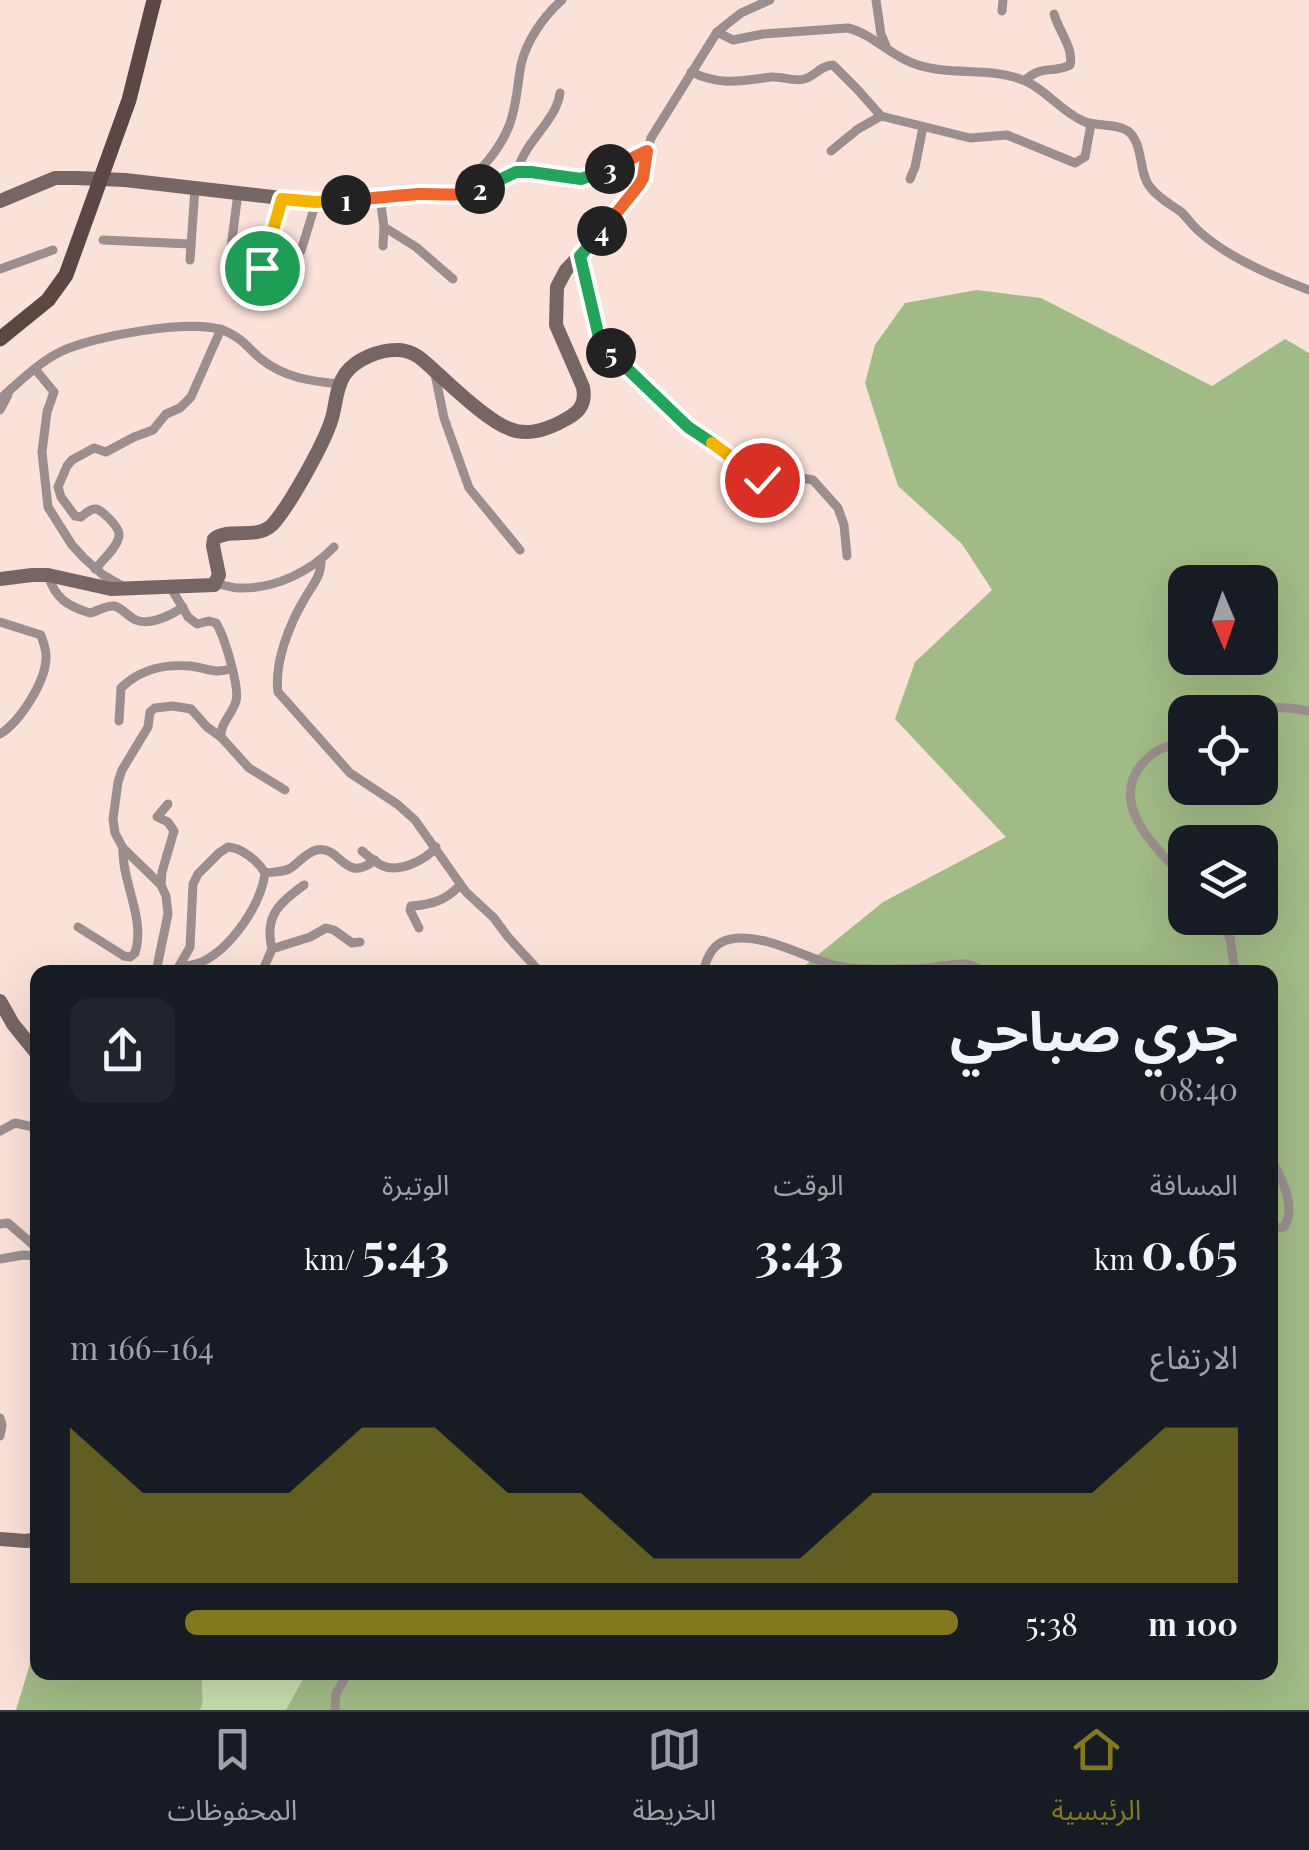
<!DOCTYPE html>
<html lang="ar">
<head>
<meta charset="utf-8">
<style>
	:root { --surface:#171b24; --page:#20242c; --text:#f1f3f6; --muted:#9ea1a6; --line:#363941; --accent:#82791f }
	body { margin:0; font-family:"Playfair Display","Noto Sans Arabic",serif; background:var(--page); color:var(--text); direction:rtl; height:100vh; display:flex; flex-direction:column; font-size:38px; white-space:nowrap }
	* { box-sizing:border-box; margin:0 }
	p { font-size:32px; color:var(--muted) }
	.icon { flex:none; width:55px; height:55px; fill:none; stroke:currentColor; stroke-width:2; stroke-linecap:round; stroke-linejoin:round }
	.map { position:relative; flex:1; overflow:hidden; direction:ltr }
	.details { position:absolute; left:30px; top:965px; width:1248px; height:715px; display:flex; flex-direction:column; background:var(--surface); border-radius:20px; box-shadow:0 10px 40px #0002; direction:rtl }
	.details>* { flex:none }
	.needle { width:65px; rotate:178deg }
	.fabs { position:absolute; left:1168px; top:565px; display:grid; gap:20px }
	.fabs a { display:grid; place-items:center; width:110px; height:110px; border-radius:20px; background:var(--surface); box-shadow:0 10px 40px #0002; font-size:50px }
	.pin { position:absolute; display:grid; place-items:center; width:85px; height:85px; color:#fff; margin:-42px; border:5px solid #fff; border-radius:50%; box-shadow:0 2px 10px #0007 }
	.km { position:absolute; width:50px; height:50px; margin:-25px; border-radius:50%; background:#222; color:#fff; font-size:28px; line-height:50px; text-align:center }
	.round { display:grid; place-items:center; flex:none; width:105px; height:105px; border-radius:20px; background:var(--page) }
	.summary { display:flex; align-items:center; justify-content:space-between; height:170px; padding:0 40px }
	h1 { font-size:55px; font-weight:700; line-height:75px }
	.metrics { display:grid; grid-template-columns:repeat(3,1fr); gap:15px; height:170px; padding:10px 40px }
	.metrics div { display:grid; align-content:center }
	.metrics b { font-size:50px; font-weight:700 }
	.metrics small { font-size:28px; font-weight:400 }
	.metrics p { font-size:28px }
	.chart { height:280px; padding:20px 40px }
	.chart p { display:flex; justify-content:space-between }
	.chart svg { width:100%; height:180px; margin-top:10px; fill:var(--accent); opacity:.7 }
	ul { padding:0 40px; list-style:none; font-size:32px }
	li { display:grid; grid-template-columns:160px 120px 1fr; align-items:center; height:75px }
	li i { height:25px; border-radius:12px; background:var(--accent) }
	.dock { display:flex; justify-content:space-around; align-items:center; height:140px; border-top:2px solid var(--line); background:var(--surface); font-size:28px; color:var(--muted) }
	.dock a { display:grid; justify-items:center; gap:5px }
	.dock .selected { color:var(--accent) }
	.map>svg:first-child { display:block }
</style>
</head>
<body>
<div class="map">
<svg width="1309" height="1710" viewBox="0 0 1309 1710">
	<rect width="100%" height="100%" fill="#fae2d8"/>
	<path fill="#c5ddad" d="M204 1673H307L286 1710H200C207 1699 198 1684 204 1673Z"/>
	<g fill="#a1bb86" fill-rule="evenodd">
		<path d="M977 290 1041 298 1212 386 1285 339 1309 353V1710H286L307 1672H1270V972H797L883 902 1006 837 895 719 915 662 992 590 962 544 898 486 865 383 875 345 905 303ZM1185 582H1260V658H1185ZM1185 712H1260V788H1185ZM1185 842H1260V918H1185Z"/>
		<path d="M37 1641 38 1672 204 1673C198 1684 207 1699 200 1710H16Z"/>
	</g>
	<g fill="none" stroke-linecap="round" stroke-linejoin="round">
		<g stroke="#9a8f8d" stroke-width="9">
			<polyline points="876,0 881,34 886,46"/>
			<polyline points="1002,11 1003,0"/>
			<path d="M717 32 733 40 763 34 848 28C873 34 890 56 915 64 949 76 987 67 1020 79 1044 87 1060 111 1083 121 1097 127 1116 123 1128 131 1144 144 1138 172 1150 187 1158 198 1170 204 1180 211 1188 218 1193 227 1201 233 1229 258 1274 277 1309 290"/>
			<path d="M691 72C721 86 741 81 771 77 782 76 793 82 804 79 816 76 819 66 833 65L857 89 881 116"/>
			<path d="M1025 80C1044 64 1052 74 1070 65 1074 48 1059 32 1054 14"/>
			<polyline points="647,151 651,138 717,32 741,13 770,0"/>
			<polyline points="831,151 858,129 881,116 970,138 1007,135 1075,163 1085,157 1091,124"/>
			<path d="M517 172C525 140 556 122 560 93"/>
			<polyline points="910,179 915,167 923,127"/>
			<path d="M456 194C477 173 498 154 509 126 517 106 517 86 521 65 526 41 544 16 562 0"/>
			<polyline points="380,198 384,227 383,246"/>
			<polyline points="384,227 416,247 453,279"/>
			<polyline points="103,240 190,244"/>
			<polyline points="301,251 316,202"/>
			<polyline points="580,257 598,333 603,344 687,427 762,480 796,477 813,480 838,508 844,525 847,556"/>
			<polyline points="190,260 195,188"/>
			<polyline points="229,263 238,193"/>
			<polyline points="262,268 283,199"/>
			<polyline points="0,269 53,250"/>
			<polyline points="35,369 54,392 47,412 42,452 48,507 72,545 84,558 103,575 124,587"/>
			<polyline points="435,374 444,418 469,488 520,550"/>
			<path d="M0 399C19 382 38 363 60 352 92 336 193 318 225 331 241 337 249 349 261 359 285 378 310 381 340 384"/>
			<polyline points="0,410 8,395"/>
			<path d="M321 561C321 577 313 584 305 598 290 623 274 662 278 692L350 773 397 804 415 820 466 892 494 918 508 937 540 972"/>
			<path d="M95 569C102 561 120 545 119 534 119 527 102 510 96 509 91 508 85 514 81 517L75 516 61 497 58 487 67 466 72 460 94 448 106 452 134 437 153 430 166 414 180 408 191 397 221 329"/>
			<path d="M48 575C55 598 67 606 90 613 98 611 107 605 114 606 123 608 128 617 136 620 149 626 172 615 183 607"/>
			<path d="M215 583C223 585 232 588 239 588 275 589 310 572 334 547"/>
			<path d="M171 588 188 617 197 624 209 621 216 623C224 635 240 688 236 701 232 715 220 723 221 737L249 768 285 790"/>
			<path d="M0 622 41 635C43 642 47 651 46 659 45 682 20 722 0 734"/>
			<path d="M1240 712C1264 706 1285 706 1309 711"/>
			<path d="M119 721 121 688C140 669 163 664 190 666 208 668 212 674 231 669"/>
			<path d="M1185 740C1175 745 1164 746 1155 752 1099 794 1151 844 1185 878"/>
			<path d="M228 847C242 848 258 861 265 873 261 905 231 948 202 962 195 965 186 966 178 968L190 947 193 884 198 874 219 853Z"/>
			<path d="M362 851C368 856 376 863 383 866 399 873 426 860 436 847"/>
			<path d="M265 873C273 872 282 872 289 869 298 864 306 852 317 850 341 845 344 885 375 860"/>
			<polyline points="161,885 162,872 174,831 168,822 157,817 168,804"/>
			<polyline points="1220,918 1230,938 1235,972"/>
			<path d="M78 927 124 956 130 957 135 953C146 919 122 884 123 848"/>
			<path d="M419 928 410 910 411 906C431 905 447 900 460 885"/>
			<path d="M272 949C264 916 279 903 304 885"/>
			<polyline points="156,972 168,914 166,896 161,885 123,848 115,833 113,819 118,782 122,770 148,727 150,712 155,708 173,706 191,709 207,727 221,737"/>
			<polyline points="262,972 272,949 310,937 326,928 334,930 352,943 360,942"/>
			<path d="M703 972C707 957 713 942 731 939 770 932 811 964 850 968 875 970 902 969 927 968 940 967 953 963 966 964 973 965 981 970 987 972"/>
			<polyline points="0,1131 15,1123 38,1128"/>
			<path d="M1270 1155C1279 1175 1298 1206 1284 1227L1270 1229"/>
			<polyline points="0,1224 8,1223 38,1249"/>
			<polyline points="0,1259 23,1255 38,1256"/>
			<polyline points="0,1418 2,1425 0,1436"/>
			<polyline points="335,1710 336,1694 348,1672"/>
		</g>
		<g stroke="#756663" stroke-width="14">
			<polyline points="0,201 55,178 76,178 125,180 316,202 422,194 455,195 473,193 517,172 531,172 581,179 601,173 647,151"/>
			<path d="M0 579 32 575H48L111 589 214 585 219 575 213 546 214 539C230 527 256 540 272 525 289 507 325 442 332 418 336 404 336 387 345 374 356 359 380 349 399 350 416 351 425 362 437 373 455 389 488 421 510 429 529 437 551 428 568 418 581 411 586 402 583 387L556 325 557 287 566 270 590 245 639 185 643 177 647 151"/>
			<polyline points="0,1001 13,1024 38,1055"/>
			<polyline points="38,1270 38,1289"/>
			<polyline points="0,1539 26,1541 38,1539"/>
		</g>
		<polyline stroke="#5b4845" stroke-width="15" points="0,339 48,300 66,275 129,100 154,0"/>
	</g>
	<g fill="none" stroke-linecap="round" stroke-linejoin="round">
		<g stroke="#fff" stroke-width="20">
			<polyline id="split-1" points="262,268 282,199 316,202 346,200"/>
		</g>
		<g stroke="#fff" stroke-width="20">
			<path id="split-2" d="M346 200C370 199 393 196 417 194 438 193 461 198 480 189"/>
		</g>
		<g stroke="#fff" stroke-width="20">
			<polyline id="split-3" points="480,189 516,172 531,172 581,179 610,169"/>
		</g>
		<g stroke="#fff" stroke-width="20">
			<polyline id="split-4" points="602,231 639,185 643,178 647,151 610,169"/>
		</g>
		<g stroke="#fff" stroke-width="20">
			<polyline id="split-5" points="602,231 580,256 598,333 603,344 611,353"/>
		</g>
		<g stroke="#fff" stroke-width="20">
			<polyline id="split-6" points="611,353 688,427 712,443"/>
		</g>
		<g stroke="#fff" stroke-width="20">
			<polyline id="split-7" points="712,443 762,480"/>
		</g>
		<use href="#split-1" stroke="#f5b400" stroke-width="12"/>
		<use href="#split-2" stroke="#f0652b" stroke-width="12"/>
		<use href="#split-3" stroke="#22a559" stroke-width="12"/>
		<use href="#split-4" stroke="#f0652b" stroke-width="12"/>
		<use href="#split-5" stroke="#22a559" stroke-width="12"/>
		<use href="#split-6" stroke="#22a559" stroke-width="12"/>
		<use href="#split-7" stroke="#f5b400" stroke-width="12"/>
	</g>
</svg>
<div class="fabs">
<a><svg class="needle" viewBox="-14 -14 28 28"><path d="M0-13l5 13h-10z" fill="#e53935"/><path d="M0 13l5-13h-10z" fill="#9ea1a6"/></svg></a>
<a><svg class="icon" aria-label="locate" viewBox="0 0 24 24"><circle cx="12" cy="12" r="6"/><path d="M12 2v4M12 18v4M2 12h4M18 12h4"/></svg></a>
<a><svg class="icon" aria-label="layers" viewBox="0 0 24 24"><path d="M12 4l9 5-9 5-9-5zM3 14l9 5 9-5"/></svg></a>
</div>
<div class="pin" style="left:262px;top:268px;background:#1e9e55"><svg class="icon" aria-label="arrive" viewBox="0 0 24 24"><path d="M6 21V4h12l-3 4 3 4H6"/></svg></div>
<div class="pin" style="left:762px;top:480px;background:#d93025"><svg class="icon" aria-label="check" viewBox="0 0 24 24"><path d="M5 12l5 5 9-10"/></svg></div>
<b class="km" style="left:346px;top:200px">1</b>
<b class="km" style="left:480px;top:189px">2</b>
<b class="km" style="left:610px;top:169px">3</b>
<b class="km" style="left:602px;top:231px">4</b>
<b class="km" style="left:611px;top:353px">5</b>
<section class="details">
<div class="summary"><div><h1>جري صباحي</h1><p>08:40</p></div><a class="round"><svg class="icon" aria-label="share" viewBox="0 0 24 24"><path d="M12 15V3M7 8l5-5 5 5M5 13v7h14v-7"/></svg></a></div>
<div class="metrics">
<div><p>المسافة</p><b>0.65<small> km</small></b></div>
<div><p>الوقت</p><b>3:43</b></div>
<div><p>الوتيرة</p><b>5:43<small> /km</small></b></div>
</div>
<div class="chart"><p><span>الارتفاع</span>164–166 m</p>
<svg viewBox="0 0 160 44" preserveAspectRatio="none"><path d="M0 44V6L10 22L20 22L30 22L40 6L50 6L60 22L70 22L80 38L90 38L100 38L110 22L120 22L130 22L140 22L150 6L160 6V44z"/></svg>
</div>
<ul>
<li><b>100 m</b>5:38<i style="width:87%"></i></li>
</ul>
</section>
</div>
<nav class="dock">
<a class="selected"><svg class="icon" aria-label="home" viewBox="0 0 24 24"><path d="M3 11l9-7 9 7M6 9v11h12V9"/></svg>الرئيسية</a>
<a><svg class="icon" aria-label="map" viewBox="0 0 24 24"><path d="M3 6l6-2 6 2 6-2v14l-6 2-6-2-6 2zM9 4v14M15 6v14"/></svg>الخريطة</a>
<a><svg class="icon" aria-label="saved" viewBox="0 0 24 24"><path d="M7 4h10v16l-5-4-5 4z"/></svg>المحفوظات</a>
</nav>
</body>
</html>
